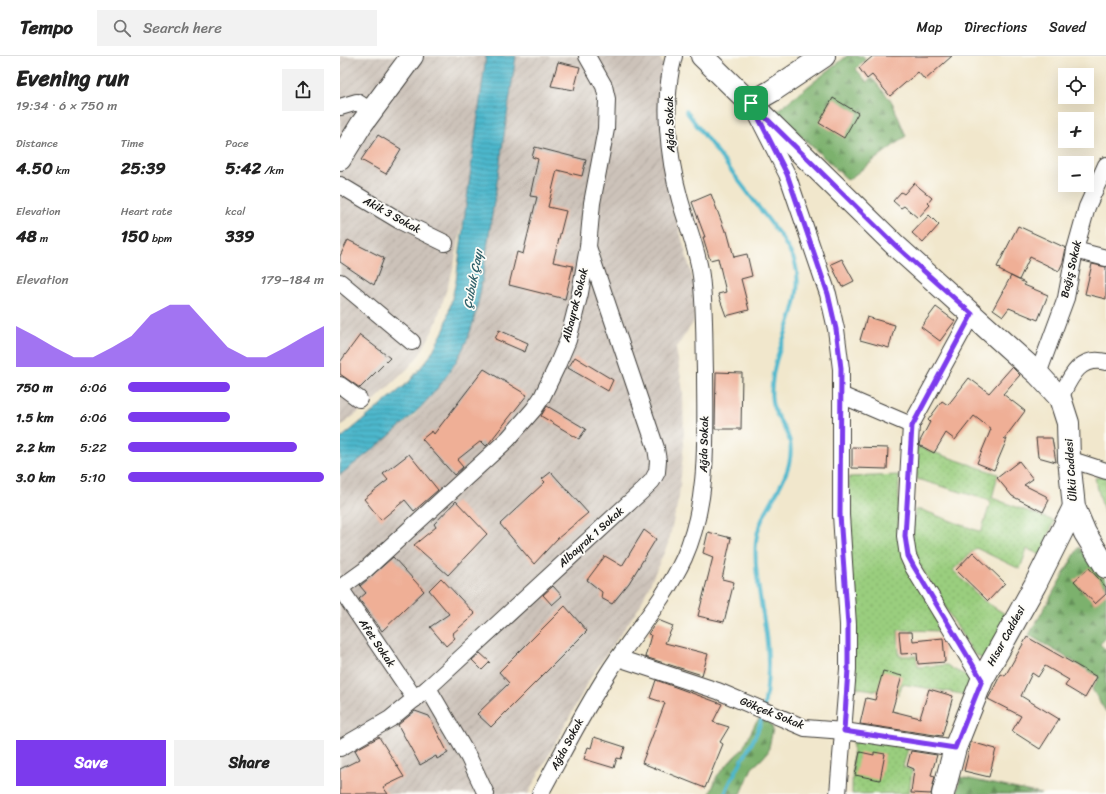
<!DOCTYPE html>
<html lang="en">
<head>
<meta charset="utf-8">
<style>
	:root { --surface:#fff; --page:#f2f2f2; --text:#222; --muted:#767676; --line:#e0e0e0; --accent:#7c3aed }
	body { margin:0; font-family:Sriracha,sans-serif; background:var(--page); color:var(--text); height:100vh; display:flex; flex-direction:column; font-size:15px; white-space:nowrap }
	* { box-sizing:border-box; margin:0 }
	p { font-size:13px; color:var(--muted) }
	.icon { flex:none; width:22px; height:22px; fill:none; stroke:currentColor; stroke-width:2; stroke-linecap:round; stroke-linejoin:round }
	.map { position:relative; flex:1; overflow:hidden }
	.sheet { display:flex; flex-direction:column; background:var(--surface); width:340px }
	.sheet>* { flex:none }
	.tools { position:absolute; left:718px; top:12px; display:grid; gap:8px }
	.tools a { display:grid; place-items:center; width:36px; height:36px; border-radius:0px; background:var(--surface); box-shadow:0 4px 16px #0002; font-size:20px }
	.pin { position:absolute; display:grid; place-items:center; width:34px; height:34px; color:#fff; margin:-17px; border-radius:8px; box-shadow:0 2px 6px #0006 }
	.round { display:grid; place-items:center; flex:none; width:42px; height:42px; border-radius:0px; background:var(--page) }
	.summary { display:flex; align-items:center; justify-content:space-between; height:68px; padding:0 16px }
	h1 { font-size:22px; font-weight:800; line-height:30px }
	.figures { display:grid; grid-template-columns:repeat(3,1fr); gap:6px; height:68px; padding:4px 16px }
	.figures div { display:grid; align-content:center }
	.figures b { font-size:17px; font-weight:800 }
	.figures small { font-size:11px; font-weight:400 }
	.figures p { font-size:11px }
	.chart { height:112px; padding:8px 16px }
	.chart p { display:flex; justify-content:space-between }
	.chart svg { width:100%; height:72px; margin-top:4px; fill:var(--accent); opacity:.7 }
	.cta { display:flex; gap:8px; margin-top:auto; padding:8px 16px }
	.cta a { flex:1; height:46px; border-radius:0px; background:var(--accent); color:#fff; font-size:16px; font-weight:800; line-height:46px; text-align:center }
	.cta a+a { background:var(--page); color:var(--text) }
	ul { padding:0 16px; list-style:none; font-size:13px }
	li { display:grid; grid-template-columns:64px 48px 1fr; align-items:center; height:30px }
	li i { height:10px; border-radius:5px; background:var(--accent) }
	header { display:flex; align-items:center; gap:24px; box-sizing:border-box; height:56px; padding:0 20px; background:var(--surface); border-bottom:1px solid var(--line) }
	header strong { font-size:19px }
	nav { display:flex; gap:22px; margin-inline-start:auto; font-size:14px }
	.search { width:280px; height:36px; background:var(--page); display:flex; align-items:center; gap:10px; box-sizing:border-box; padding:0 14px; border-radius:0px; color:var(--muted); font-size:15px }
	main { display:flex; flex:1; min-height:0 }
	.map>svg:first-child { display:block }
</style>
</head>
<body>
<header>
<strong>Tempo</strong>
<div class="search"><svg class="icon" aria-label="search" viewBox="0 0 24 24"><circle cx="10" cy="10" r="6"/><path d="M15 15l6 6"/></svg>Search here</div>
<nav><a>Map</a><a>Directions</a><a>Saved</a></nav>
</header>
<main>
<section class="sheet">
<div class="summary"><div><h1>Evening run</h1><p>19:34 · 6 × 750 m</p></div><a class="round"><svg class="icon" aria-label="share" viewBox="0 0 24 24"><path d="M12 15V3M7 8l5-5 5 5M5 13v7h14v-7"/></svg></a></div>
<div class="figures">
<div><p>Distance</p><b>4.50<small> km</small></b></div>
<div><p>Time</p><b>25:39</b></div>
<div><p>Pace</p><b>5:42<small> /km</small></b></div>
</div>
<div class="figures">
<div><p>Elevation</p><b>48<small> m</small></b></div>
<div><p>Heart rate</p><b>150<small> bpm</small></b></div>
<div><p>kcal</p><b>339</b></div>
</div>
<div class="chart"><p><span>Elevation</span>179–184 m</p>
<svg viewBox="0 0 160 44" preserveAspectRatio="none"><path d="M0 44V19L10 25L20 32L30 38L40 38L50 32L60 25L70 12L80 6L90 6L100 19L110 32L120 38L130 38L140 32L150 25L160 19V44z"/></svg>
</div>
<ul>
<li><b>750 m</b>6:06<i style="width:52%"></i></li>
<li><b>1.5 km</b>6:06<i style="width:52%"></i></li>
<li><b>2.2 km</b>5:22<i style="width:86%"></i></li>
<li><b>3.0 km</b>5:10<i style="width:100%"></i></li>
</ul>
<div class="cta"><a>Save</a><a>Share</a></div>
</section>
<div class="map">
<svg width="766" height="738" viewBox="0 0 766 738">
	<defs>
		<pattern id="industrial-furrows" width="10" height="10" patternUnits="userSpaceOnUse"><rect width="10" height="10" fill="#ccc2b9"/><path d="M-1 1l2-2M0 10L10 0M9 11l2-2" fill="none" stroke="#afa69e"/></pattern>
		<pattern id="forest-firs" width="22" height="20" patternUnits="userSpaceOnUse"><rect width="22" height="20" fill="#7bb16d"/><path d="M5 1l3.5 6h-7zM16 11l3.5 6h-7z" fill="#648f59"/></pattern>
		<pattern id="park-dots" width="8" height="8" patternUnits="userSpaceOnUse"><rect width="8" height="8" fill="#9ace7e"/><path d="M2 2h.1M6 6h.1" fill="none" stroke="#84b06c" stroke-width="1.8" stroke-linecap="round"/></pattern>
		<pattern id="water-rules" width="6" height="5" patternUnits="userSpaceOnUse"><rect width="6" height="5" fill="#4eb7cc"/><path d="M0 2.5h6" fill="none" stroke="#4094a5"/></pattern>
	</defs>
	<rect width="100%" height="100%" fill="#fdfcf7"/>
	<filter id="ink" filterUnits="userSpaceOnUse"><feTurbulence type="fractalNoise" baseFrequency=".025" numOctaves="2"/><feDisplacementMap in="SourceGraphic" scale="8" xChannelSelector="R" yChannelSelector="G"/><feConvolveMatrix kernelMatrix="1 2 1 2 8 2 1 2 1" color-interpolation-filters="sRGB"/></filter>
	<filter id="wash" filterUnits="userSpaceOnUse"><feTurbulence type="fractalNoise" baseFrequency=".012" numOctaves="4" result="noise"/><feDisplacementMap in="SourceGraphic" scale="16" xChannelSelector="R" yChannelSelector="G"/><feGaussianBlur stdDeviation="0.9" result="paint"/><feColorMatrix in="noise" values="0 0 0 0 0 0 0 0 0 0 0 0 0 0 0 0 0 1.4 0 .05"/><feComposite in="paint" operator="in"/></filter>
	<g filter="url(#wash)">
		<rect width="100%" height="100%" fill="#f1e7cc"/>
		<g fill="url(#industrial-furrows)">
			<polygon points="0,0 146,0 125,156 113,213 95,270 80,298 68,312 35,344 0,370"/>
			<polygon points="176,0 319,0 325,12 326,107 332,146 355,231 354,265 336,292 343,335 344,387 339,441 328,488 300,550 252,619 188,738 0,738 0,418 74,360 112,313 128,281 135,262 141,232"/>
		</g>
		<g fill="url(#forest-firs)" stroke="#4c6644">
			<polygon points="507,0 523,0 526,3 516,13 527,26 532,22 552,46 566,80 508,124 435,56"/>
			<polygon points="739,491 766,524 766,582 760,588 766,594 766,656 752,633 759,621 689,579"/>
			<polygon points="420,662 428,662 433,673 428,696 421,704 412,712 401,738 370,738 377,720 395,700 402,694 415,668"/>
			<polygon points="620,721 701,738 617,738"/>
		</g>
		<g fill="url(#park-dots)" stroke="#5b754d">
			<path d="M575 390 658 418 652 442 714 465 701 499 687 493 680 513 636 492 613 514 644 545 670 561 644 604 633 597 579 508C569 487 572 477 575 454H582L641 476 651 445 577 423Z"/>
			<path d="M559 419 558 474 606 575 558 574 559 600H576L578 611 607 609C614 616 628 617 633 626L628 639 562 628 559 638 513 631 508 490 509 421Z"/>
			<polygon points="764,420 766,420 766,464 755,422"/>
			<polygon points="513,682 569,689 563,711 572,714 569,737 512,738"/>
		</g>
		<path fill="url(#water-rules)" stroke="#356a74" d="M146 0H176L141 232C138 249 134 266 128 282 101 344 51 379 0 419V383L69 326 90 300 105 272 116 225Z"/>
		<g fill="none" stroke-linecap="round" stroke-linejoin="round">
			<g stroke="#4eb7cc" stroke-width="4">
				<path d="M346 55 442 182C446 190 452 198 455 206 467 250 434 287 432 329 431 335 431 345 433 350 437 363 447 373 450 386 456 423 420 450 416 485 413 519 424 554 427 587 429 608 428 630 424 651"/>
				<path d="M385 738C395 710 417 687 423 657"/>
			</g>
		</g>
		<g id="blocks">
			<g fill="#efaf96">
				<polygon points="533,0 612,0 585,24 578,16 550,40 532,19 527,23 519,12"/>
				<polygon points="218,6 240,11 234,34 211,30"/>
				<polygon points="493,42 518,57 504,82 479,67"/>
				<polygon points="38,79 61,93 46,118 21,104"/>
				<polygon points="195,91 246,104 242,120 217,114 208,151 226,155 213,206 233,210 225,243 169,229 177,196 183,198 197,141 190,140 198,103 192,101"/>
				<polygon points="574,127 592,142 588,147 590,149 578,162 564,150 561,152 553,145 561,136 564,138"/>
				<polygon points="371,138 385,175 387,175 394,201 407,198 412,220 401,223 409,254 386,260 378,238 386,236 378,202 370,204 363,181 365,181 352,146"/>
				<polygon points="589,159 599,169 583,187 572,177"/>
				<polygon points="678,170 726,192 723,206 719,215 690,201 679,224 659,214 660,212 657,211"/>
				<polygon points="8,184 44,202 34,229 0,206 0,200"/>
				<polygon points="502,203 514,225 502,231 491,208"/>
				<polygon points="752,208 766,211 766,243 745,238"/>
				<polygon points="671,220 685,227 684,229 708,239 698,264 669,252 663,260 653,253"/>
				<polygon points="596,251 615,265 600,285 581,271"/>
				<polygon points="527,261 555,269 549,292 520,284"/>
				<polygon points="159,274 188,287 185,296 155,283"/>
				<polygon points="20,279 50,302 20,332 0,318 0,306"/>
				<polygon points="235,301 273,324 268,335 228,312"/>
				<polygon points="672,311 680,319 663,338 685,355 664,383 667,383 654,414 637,407 651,373 634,360 615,384 606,377 594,397 579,389 580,385 590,366 588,364 602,345 608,349 629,322 649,337"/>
				<polygon points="144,313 187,339 149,387 146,390 141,385 117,404 123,411 114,419 82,383 92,375 94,378"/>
				<polygon points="376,316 402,317 401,373 375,373"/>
				<polygon points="207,350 246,373 239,383 201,360"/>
				<polygon points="696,382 712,382 716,406 698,401"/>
				<polygon points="512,391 548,392 547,413 512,412"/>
				<polygon points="69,398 98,434 74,455 65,444 41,464 24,443 48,424 43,418"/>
				<polygon points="679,405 693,423 684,429 706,440 709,444 703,456 672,440 657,422"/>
				<polygon points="211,416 248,457 217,483 194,508 160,468 205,426 202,423"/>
				<polygon points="116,445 147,478 108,519 74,489 96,471 94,468"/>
				<polygon points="304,474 316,483 289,527 272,548 261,542 262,536 247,524 265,500 282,510"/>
				<polygon points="368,476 391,482 382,523 394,526 384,566 358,560 373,501 363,497"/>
				<polygon points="633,496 665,527 648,545 616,514"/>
				<polygon points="53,501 84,535 42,575 19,543 26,537 20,530"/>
				<polygon points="749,512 766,531 766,538 755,548 734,525"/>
				<polygon points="101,522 135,558 112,578 115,582 106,590 90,571 109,558 89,534"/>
				<polygon points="213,530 222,540 212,549 203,539"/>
				<polygon points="225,550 247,575 151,671 137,658 169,627 159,616"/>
				<polygon points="318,564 333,570 325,587 368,598 362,619 305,601 311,579 308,578"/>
				<polygon points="559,576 572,576 573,585 603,582 605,606 578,608 577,597 561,598"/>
				<polygon points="687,581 757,621 745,642 725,630 729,624 705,610 698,621 692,617 681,640 719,663 700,693 672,675 681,660 648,643 661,618 665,620"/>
				<polygon points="140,597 150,606 142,614 132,604"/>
				<polygon points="543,615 562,620 552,655 580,662 589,633 613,640 602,680 520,668 526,642 535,644"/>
				<polygon points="316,624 382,648 373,666 389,671 380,686 383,688 365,732 302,707 325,647 310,642"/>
				<polygon points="75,655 89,660 108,697 97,703 96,700 80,709 58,669"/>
				<polygon points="39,681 64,721 43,731 48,738 0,738 0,713 20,703 15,694"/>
				<polygon points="254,681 285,691 281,703 277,702 274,712 244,703 248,691 251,692"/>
				<polygon points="631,686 656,693 649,721 624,715"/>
				<polygon points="571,695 597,699 591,719 595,720 591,738 571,737 574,713 567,710"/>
				<polygon points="520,696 534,699 534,696 545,698 540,724 515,719"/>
			</g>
		</g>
	</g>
	<g filter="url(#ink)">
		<use href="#blocks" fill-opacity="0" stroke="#3c3a36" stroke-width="1"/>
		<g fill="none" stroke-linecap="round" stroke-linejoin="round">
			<g stroke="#3c3a36" stroke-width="18">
				<g id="street">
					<polyline points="0,51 17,46 31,55"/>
					<polyline points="418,61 447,118 488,238 496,273 501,313 501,459 508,569 508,613 498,738"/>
					<polyline points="0,129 60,165 105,187"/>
					<polyline points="735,194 766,202"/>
					<polyline points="0,226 72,286"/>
					<polyline points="632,258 571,369 565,480 568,500 573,511 642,624"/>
					<polyline points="698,318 726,242 735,194 747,151 766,109"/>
					<polyline points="0,329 19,343"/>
					<polyline points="501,339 571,369"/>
					<path d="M720 342C730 322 739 299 766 306"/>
					<polyline points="729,403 766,415"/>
					<polyline points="0,532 25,514 168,383 194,353 202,341 216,312 228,284 240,237 248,191 252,147 266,73 267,43 264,30 247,0"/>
					<polyline points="0,532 75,643"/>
					<polyline points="278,602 378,635 465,672 504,675 615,692"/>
					<polyline points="88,632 129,702 146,738"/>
					<polyline points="0,692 50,663 88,632 302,435 312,425 317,416 318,405 316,392 248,191"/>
					<path d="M200 738C223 696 244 654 270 614 294 577 325 543 344 502 370 444 365 377 365 315 364 284 365 252 361 220 358 195 347 169 340 144 328 101 322 43 334 0"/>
				</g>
			</g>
			<g stroke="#3c3a36" stroke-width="24">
				<g id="secondary">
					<polyline points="362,0 557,191 698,318 720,342 728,367 729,403 734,451 745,477 766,511"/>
					<polyline points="411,47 432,35 484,0"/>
					<polyline points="0,103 21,69 72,0"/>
					<polyline points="603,738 615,692 642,624 695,529 734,451"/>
				</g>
			</g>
			<use href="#street" stroke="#fff" stroke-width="16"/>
			<use href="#secondary" stroke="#fff" stroke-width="22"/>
		</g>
	</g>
	<g fill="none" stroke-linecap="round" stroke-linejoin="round" filter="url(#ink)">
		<g stroke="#fff" stroke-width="8">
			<polygon id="route" points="411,47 557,191 632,258 572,370 565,480 568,500 574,511 642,624 615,692 504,675 508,613 508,569 500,459 501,312 496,273 488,238 447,118"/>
		</g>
		<use href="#route" stroke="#7c3aed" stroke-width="5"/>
	</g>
	<g text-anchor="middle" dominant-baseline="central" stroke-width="3.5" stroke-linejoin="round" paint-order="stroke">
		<g font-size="11" fill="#1c1c1c" stroke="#fdfcf7">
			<text transform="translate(330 68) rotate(-92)">Ağda Sokak</text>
			<text transform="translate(52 159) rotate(29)">Akik 3 Sokak</text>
			<text transform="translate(731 213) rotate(-77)">Bağış Sokak</text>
			<text transform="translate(235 249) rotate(-76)">Albayrak Sokak</text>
			<text transform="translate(364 388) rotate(-89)">Ağda Sokak</text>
			<text transform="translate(731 414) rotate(-94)">Ülkü Caddesi</text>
			<text transform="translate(251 481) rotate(-42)">Albayrak 1 Sokak</text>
			<text transform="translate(666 580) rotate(-61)">Hisar Caddesi</text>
			<text transform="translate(37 587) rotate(56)">Afet Sokak</text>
			<text transform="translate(432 657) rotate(22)">Gökçek Sokak</text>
			<text transform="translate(227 688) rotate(-62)">Ağda Sokak</text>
		</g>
		<g font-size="12" font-style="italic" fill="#32626b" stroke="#fdfcf7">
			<text transform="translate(133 223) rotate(-79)">Çubuk Çayı</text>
		</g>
	</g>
</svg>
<div class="tools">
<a><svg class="icon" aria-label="locate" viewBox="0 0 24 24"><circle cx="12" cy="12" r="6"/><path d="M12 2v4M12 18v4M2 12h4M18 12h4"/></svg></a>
<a>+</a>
<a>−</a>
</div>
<div class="pin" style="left:411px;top:47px;background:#1e9e55"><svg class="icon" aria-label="arrive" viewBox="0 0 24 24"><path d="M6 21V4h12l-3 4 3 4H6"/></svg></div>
</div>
</main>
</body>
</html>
